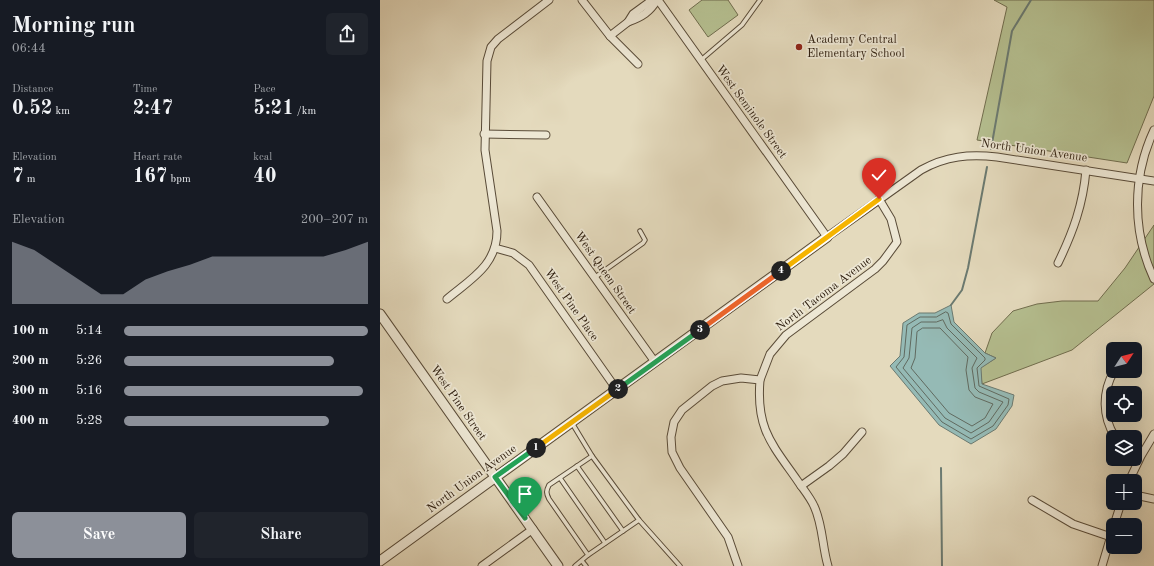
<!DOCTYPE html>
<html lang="en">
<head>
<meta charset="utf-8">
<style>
	:root { --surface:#171b24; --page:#20242c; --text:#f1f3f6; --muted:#9ea1a6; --accent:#8c9099 }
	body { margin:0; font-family:"Old Standard TT",serif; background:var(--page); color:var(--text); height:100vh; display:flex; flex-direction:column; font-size:15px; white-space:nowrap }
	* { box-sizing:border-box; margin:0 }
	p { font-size:13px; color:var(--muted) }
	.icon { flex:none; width:22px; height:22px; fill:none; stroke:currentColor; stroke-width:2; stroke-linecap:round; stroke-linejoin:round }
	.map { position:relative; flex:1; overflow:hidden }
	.panel { display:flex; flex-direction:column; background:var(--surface); width:380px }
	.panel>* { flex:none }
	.needle { width:26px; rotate:54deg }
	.buttons { position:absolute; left:726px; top:342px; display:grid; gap:8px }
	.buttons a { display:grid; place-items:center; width:36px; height:36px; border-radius:6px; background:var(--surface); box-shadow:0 4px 16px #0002; font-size:20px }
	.pin { position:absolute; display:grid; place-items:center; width:34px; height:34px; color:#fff; margin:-41px -17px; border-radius:50% 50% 50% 0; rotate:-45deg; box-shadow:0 0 4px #0007 }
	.pin .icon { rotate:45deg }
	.km { position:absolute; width:20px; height:20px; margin:-10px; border-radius:50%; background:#222; color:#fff; font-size:11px; line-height:20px; text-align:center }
	.round { display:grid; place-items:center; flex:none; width:42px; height:42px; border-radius:6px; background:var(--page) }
	.headline { display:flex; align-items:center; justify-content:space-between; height:68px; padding:0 12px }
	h1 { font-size:22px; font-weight:800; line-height:30px }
	.metrics { display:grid; grid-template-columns:repeat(3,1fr); gap:6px; height:68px; padding:4px 12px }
	.metrics div { display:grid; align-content:center }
	.metrics b { font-size:20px; font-weight:800 }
	.metrics small { font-size:11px; font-weight:400 }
	.metrics p { font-size:11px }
	.chart { height:112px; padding:8px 12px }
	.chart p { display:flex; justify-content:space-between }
	.chart svg { width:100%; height:72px; margin-top:4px; fill:var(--accent); opacity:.7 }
	.primary-button { display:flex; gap:8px; margin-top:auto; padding:8px 12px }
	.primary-button a { flex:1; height:46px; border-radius:6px; background:var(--accent); color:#fff; font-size:16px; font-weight:800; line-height:46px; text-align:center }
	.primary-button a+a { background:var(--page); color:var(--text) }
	ul { padding:0 12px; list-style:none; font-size:13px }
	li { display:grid; grid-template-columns:64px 48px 1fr; align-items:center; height:30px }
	li i { height:10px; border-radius:5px; background:var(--accent) }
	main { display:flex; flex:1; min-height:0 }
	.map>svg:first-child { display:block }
</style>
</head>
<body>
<main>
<section class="panel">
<div class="headline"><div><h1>Morning run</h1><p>06:44</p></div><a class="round"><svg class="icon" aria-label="share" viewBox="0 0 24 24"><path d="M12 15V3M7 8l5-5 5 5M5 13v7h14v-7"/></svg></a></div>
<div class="metrics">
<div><p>Distance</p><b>0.52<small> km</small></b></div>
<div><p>Time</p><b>2:47</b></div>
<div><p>Pace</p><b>5:21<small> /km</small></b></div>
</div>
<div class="metrics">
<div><p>Elevation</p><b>7<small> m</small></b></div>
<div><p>Heart rate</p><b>167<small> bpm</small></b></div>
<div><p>kcal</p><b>40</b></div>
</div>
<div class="chart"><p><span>Elevation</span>200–207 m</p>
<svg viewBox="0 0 160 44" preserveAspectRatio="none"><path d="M0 44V6L10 11L20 20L30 29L40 38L50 38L60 29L70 24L80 20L90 15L100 15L110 15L120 15L130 15L140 15L150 11L160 6V44z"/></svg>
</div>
<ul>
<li><b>100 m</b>5:14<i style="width:100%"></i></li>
<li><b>200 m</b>5:26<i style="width:86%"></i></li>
<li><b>300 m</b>5:16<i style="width:98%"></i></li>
<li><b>400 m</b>5:28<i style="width:84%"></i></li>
</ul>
<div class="primary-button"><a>Save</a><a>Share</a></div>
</section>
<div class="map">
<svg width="774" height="566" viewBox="0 0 774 566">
	<rect width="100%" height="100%" fill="#e4dabd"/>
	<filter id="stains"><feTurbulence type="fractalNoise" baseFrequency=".005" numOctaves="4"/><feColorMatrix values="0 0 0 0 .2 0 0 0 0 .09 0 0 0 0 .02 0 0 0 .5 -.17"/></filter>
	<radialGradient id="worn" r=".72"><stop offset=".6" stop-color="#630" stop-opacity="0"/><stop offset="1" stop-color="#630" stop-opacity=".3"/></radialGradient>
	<g fill="#b5bf90" stroke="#706d4e">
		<polygon points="322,0 348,0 358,15 328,37 309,10"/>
		<polygon points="614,0 774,0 774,96 747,163 597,140 627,7"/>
		<polygon points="774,225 774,284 692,350 602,384 600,368 616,358 605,353 612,333 633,311 657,304 682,301 718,301 745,268"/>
	</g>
	<polygon fill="#95bab5" stroke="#6b7a71" points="571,305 574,322 605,353 616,358 601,368 602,384 634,395 632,406 616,429 591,444 559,425 510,366 520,356 523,323 539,313 555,313"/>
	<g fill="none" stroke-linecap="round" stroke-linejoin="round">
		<g stroke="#606a60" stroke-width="1">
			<polygon points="566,312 568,313 571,324 605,358 605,360 597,368 599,386 629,399 628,405 613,426 591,439 562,422 516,367 524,357 527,325 540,317 556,317"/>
			<polygon points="563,320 567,328 597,358 592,368 595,388 599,392 623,402 609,422 591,433 565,418 523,368 529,358 532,328 541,322 556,322"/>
			<polygon points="543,328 560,328 588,357 586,370 589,390 595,397 613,404 605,418 592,426 569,413 531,368 535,358 537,332"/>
		</g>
		<g stroke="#6b7a71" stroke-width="2">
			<polyline points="611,149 632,31 651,0"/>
			<polyline points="571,305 582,290 588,268 607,167"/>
			<polyline points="561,468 562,566"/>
		</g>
		<g stroke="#594b38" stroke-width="5.5">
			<g id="service">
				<polyline points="321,60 362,25 380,0"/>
				<polyline points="214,278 263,243 265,240 260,231"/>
				<polyline points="192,423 212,456 259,520 300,566"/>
				<polyline points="197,466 243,531"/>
				<polyline points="180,478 225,543"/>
				<polyline points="208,555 259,520"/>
				<polyline points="202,561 206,566"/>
				<path d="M195 566 208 555 169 499C166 493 166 491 169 485L212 456"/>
			</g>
		</g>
		<g stroke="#594b38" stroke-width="9">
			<g id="minor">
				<polyline points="202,0 230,36 258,64"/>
				<path d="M278 0 447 237 541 170C566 156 589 154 617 157L774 181"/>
				<path d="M248 22C262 17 270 12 277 0"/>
				<polyline points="230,36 248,22 253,14 268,3 276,0"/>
				<path d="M774 130C752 177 752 232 774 279"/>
				<polyline points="104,134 166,135"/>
				<polyline points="157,197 275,362"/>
				<polyline points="115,248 133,253 149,265 237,390"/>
				<path d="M678 263C693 232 703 205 706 170"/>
				<path d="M67 299C91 279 117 265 117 231L105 150 107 61 111 47 118 39 169 0"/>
				<path d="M734 371C722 392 722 416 735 437"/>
				<path d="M380 380C376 428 391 443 417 480 423 489 430 497 434 506 443 525 442 546 448 566"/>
				<polyline points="749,481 761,456 774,434"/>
				<polyline points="421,486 449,466 463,454 482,432"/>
				<polyline points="755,495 774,499"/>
				<polyline points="652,500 693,524 731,537"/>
				<polyline points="734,525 741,503"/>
				<polyline points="102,566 153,529"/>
				<polyline points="358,566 348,537 300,468 292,452 291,437 294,422 302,410 332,386 342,381 361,378 380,380 390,354 406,335 495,269 503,261 517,242 511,219 499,199"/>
				<polyline points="722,566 733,529"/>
			</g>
		</g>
		<g stroke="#594b38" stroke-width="11">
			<g id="tertiary">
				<polyline points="0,314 178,566"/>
				<polyline points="0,561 447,237"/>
			</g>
		</g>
		<use href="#service" stroke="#ede7d4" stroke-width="3.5"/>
		<use href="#minor" stroke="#ede7d4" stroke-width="7"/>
		<use href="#tertiary" stroke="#ede7d4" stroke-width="9"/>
	</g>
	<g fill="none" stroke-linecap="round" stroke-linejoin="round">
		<g stroke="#fff" stroke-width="8">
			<polyline id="split-1" points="145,518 115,477 156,448"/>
		</g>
		<g stroke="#fff" stroke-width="8">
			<polyline id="split-2" points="156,448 238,389"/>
		</g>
		<g stroke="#fff" stroke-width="8">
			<polyline id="split-3" points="238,389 320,330"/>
		</g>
		<g stroke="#fff" stroke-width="8">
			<polyline id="split-4" points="320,330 401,271"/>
		</g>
		<g stroke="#fff" stroke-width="8">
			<polyline id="split-5" points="401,271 499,199"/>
		</g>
		<use href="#split-1" stroke="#22a559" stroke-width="5"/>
		<use href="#split-2" stroke="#f5b400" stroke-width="5"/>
		<use href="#split-3" stroke="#22a559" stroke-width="5"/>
		<use href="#split-4" stroke="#f0652b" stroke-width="5"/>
		<use href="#split-5" stroke="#f5b400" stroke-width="5"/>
	</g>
	<circle fill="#8f2418" stroke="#ede7d4" stroke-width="1.5" cx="419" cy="47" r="4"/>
	<g text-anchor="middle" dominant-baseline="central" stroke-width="3.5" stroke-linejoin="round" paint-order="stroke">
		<g font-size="12" fill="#2b1b0c" stroke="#ede7d4" text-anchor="start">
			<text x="427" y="40">Academy Central<tspan x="427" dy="14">Elementary School</tspan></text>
		</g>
		<g font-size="12" fill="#2b1b0c" stroke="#ede7d4">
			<text transform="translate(371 112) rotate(54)">West Seminole Street</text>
			<text transform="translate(654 151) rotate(8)">North Union Avenue</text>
			<text transform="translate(225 273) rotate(55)">West Queen Street</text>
			<text transform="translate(444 294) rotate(-37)">North Tacoma Avenue</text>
			<text transform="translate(191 305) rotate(55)">West Pine Place</text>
			<text transform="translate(78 403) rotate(55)">West Pine Street</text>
			<text transform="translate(92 479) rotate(-36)">North Union Avenue</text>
		</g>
	</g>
	<rect width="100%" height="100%" filter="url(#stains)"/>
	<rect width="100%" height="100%" fill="url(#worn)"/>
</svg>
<div class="buttons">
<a><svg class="needle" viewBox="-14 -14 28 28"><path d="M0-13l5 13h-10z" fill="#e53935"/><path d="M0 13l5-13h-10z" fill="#9ea1a6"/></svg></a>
<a><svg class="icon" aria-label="locate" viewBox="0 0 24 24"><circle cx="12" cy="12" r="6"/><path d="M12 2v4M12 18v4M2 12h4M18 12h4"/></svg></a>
<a><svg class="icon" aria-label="layers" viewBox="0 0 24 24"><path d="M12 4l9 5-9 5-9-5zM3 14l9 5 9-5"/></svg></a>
<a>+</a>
<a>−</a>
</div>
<div class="pin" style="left:145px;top:518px;background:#1e9e55"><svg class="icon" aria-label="arrive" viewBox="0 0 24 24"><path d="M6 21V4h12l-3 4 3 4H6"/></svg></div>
<div class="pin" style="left:499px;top:199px;background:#d93025"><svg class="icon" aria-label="check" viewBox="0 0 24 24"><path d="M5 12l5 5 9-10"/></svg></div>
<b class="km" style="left:156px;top:448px">1</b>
<b class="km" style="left:238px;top:389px">2</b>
<b class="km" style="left:320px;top:330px">3</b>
<b class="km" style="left:401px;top:271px">4</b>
</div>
</main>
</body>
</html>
